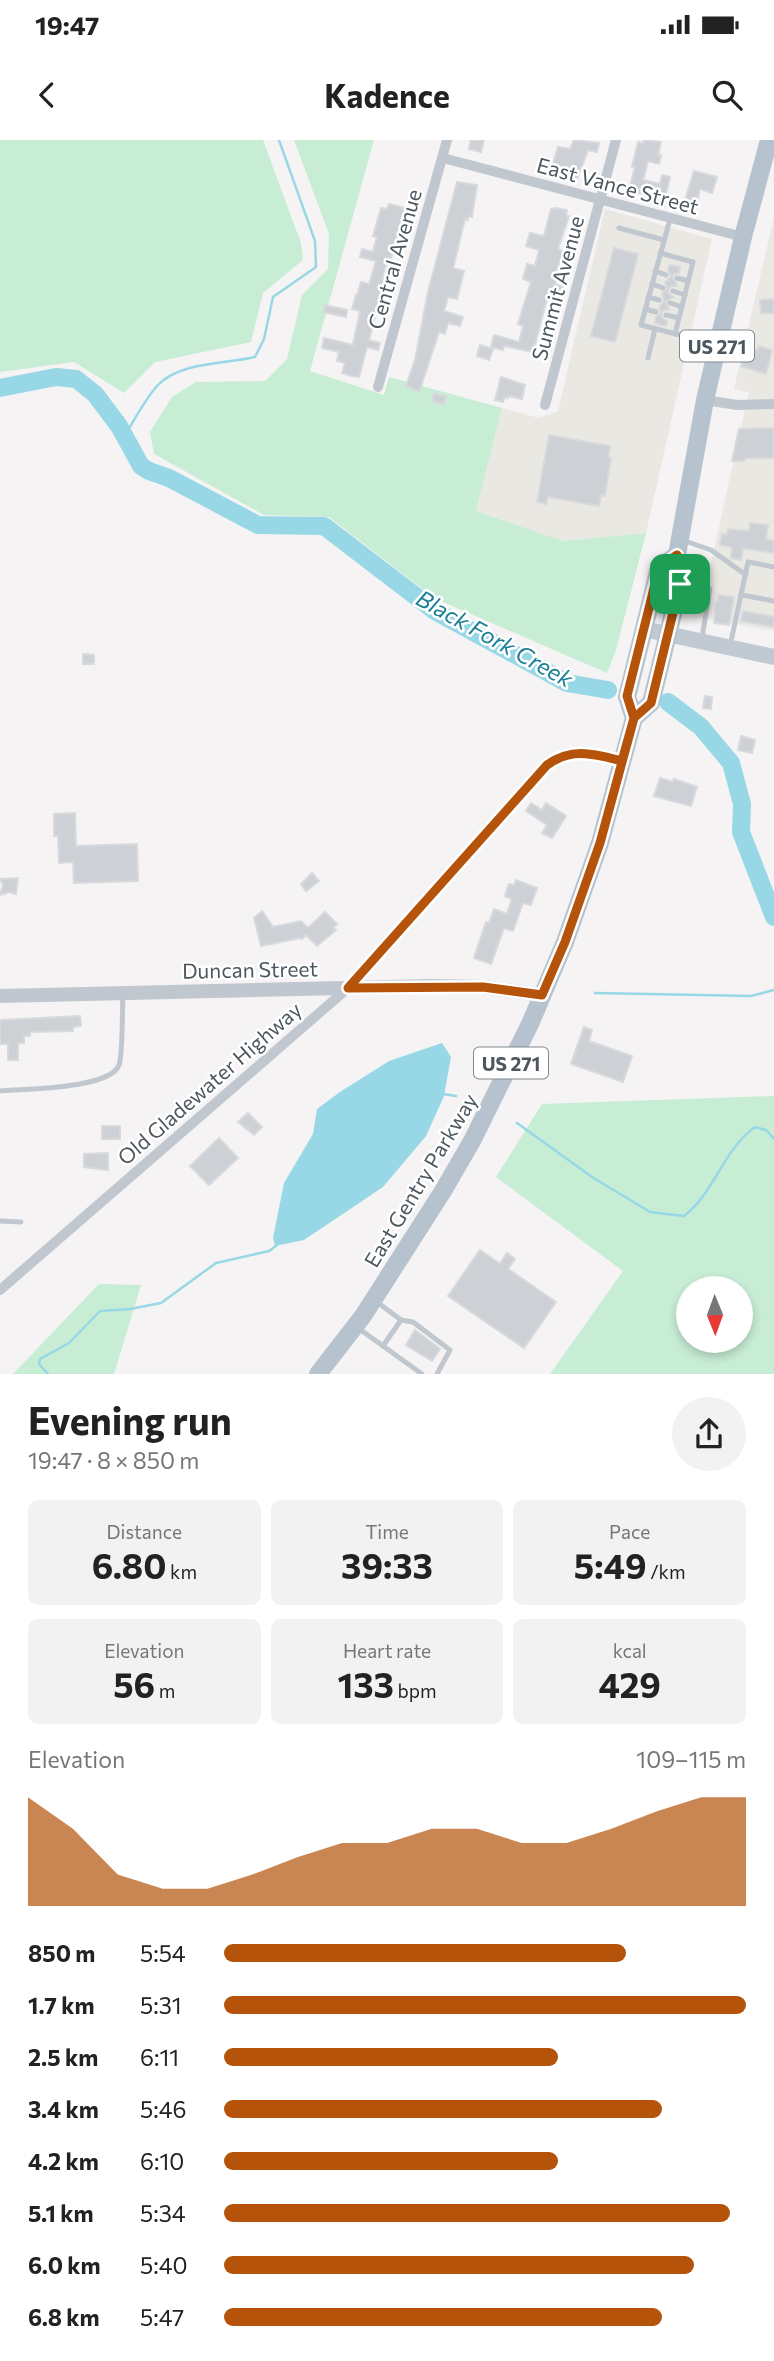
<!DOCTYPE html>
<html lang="en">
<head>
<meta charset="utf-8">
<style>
	:root { --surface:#fff; --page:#f2f2f2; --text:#222; --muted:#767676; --accent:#b45309 }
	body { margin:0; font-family:Commissioner,sans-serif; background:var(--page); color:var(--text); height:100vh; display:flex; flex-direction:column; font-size:26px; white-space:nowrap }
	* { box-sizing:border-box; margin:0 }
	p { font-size:23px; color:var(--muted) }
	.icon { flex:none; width:38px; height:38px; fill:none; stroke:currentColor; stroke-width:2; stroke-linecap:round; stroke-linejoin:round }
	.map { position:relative; height:1234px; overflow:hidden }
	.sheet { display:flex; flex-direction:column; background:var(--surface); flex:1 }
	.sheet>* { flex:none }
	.needle { width:46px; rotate:179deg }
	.tools { position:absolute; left:676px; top:1136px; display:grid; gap:14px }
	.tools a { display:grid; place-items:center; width:77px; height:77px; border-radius:50%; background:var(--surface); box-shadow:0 4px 10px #0003; font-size:35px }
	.pin { position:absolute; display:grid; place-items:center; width:60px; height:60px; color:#fff; margin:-30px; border-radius:14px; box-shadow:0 4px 10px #0006 }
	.round { display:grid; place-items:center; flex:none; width:74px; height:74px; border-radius:37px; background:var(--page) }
	.summary { display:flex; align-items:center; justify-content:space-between; height:119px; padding:0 28px }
	h1 { font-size:38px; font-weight:700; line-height:52px }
	.figures { display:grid; grid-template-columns:repeat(3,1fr); gap:10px; height:119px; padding:7px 28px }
	.figures div { display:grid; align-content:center; border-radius:10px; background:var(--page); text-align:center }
	.figures b { font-size:35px; font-weight:700 }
	.figures small { font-size:19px; font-weight:400 }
	.figures p { font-size:19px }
	.chart { height:196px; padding:14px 28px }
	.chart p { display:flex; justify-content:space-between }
	.chart svg { width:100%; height:126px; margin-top:7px; fill:var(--accent); opacity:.7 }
	ul { padding:0 28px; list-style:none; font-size:23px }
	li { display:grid; grid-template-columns:112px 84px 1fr; align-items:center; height:52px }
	li i { height:18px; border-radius:9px; background:var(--accent) }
	.status { display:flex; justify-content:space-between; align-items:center; height:49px; padding:0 35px; background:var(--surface); direction:ltr }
	.status svg { height:19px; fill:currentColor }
	header { display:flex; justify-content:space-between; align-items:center; height:91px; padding:0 28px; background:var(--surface); font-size:32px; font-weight:700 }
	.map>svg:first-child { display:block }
</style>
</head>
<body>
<div class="status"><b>19:47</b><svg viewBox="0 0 49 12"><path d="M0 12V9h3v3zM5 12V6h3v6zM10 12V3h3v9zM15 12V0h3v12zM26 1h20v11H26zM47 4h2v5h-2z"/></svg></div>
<header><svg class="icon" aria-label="back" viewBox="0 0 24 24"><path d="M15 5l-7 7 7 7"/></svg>Kadence<svg class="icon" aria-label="search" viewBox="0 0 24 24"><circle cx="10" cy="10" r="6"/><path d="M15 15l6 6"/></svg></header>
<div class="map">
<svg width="774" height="1234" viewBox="0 0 774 1234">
	<rect width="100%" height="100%" fill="#f5f3f3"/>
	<g fill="#eae8e2">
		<polygon points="605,69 712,99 646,393 563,401 476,371 502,268 539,278 558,271"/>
		<polygon points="774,77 774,491 699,477 749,252 734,249"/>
	</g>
	<g fill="#c7edd5" fill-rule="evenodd">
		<polygon points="0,0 263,0 301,103 303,120 263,153 251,202 155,222 124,253 74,222 0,232"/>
		<polygon points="294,0 374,0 310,231 384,255 389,237 502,268 476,371 563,401 646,393 616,510 607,533 434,458 329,377 264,375 154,314 150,292 172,257 196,242 265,241 287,219 302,155 328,129 329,94"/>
		<path d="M774 956V1234H550L623 1131 496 1037 542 964ZM688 1148H740V1200H688Z"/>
		<polygon points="99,1144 141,1145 114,1234 13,1234"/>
	</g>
	<polygon fill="#98d8e6" points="442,903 451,917 444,956 426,996 383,1047 304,1100 275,1106 273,1098 284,1043 313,994 317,969 340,952 389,921"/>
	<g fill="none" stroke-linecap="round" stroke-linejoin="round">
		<g stroke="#98d8e6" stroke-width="2.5">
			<path d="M125 295C135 279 145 259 158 245 180 222 225 224 255 217L264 199 273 157 316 127 315 101 279 0"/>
			<polyline points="595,853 751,856 774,850"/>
			<polyline points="443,954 456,956"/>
			<path d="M517 983 592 1037 650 1072 684 1076C715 1052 723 1010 755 987L766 990 774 999"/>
			<polyline points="48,1234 39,1224 40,1219 69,1203 100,1171 130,1169 161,1163 216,1123 269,1111 277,1105"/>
		</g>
		<g stroke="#98d8e6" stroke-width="18">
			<polyline points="0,248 56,237 76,239 95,254 119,286 141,326 149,331 169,338 258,385 324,386 435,471 567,543 608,550"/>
			<polyline points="668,562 701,587 731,623 742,664 741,692 774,777"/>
		</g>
	</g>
	<g fill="#cdd0d5" stroke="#d8d9dd" stroke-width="2">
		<polygon points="471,0 484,0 481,12 469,9"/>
		<polygon points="574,0 599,3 597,12 588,10 577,39 551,30 558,7 570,9"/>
		<polygon points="644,0 661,2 658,15 661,15 659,24 648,21 643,40 660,44 662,35 670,37 665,58 631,52 633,47 630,46 635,27 632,27 638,2 643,3"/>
		<polygon points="694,31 717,37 712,53 700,49 696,67 686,65 685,60"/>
		<polygon points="457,42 477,45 472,77 468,76 468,80 465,79 453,128 464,131 457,159 448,157 444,171 463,177 460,186 448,183 445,194 439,192 419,252 406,246 415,220 428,152"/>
		<polygon points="389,64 405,68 390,122 386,125 382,138 385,139 369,200 380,203 378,210 367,207 359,237 352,236 342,233 345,223 337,221 339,212 322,208 324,198 353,205 360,171 352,169 356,155 357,156 361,142 369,144 376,121 360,117 362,109 373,112 377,97 373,96 381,68 387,69"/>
		<polygon points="555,68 567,70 566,76 569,76 558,109 564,112 554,137 557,138 555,144 563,147 561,154 549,151 533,212 504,206 503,210 491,207 494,195 519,202 523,186 518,184 531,142 523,139 527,124 535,126 539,110 526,106 530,93 544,96 551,69"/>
		<polygon points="614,108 638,114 615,202 591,196"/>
		<polygon points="670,125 680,127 679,133 674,134 672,137 676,143 676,146 671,146 668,150 669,154 673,157 665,162 669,170 664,170 661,173 662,178 667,181 666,186 655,183 656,177 661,173 659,168 664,161 662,153 668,149 665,143 671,136 668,130"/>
		<polygon points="774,159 774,173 761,173 760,160"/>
		<polygon points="325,165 347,170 346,177 323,172"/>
		<polygon points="480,205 493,209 489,220 477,216"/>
		<polygon points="759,206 772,210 766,234 741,226 746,207 758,210"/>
		<polygon points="501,237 525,245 522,259 509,256 508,258 505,257 503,262 495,260"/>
		<polygon points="434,253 446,257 444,264 432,261"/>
		<polygon points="774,288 774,318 744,318 744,321 732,321 739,289"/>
		<polygon points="549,295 610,306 608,317 611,318 605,356 601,355 599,366 548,357 546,364 537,362"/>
		<polygon points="750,383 768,385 766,399 774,401 774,413 743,408 741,420 731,418 732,407 720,405 722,394 727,395 728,389 749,391"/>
		<polygon points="719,455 734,457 729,485 714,483 716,462 718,462"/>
		<polygon points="743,471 774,477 774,487 741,481"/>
		<polygon points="83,514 94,515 94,524 83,524"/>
		<polygon points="705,556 712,557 711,569 703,568"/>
		<polygon points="741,596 755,600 752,613 738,610"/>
		<polygon points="660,638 673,642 674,639 697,647 691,666 654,656"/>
		<polygon points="531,663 542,670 546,663 566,676 552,698 542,693 547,685 526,671"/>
		<polygon points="75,673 76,706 137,704 138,741 74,743 73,722 59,723 58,696 54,696 54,674"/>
		<polygon points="312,733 319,741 306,751 301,744"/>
		<polygon points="18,738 16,754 9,752 0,755 3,745 0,739"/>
		<polygon points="516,740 537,748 531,765 523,763 513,791 504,788 491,824 474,818 486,782 489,783 494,769 507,774 512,759 505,756 509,744 514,745"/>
		<polygon points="262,771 273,787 301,781 308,788 325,772 337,784 333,788 336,790 317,806 306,795 302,799 300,798 261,806 254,778"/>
		<polygon points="80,876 81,886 73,887 73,891 30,892 30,896 24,896 24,903 18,903 18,920 8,920 8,904 0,904 0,880"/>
		<polygon points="584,887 592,890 589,901 632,916 623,942 571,924"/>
		<polygon points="248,973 262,987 254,995 238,982"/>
		<rect x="102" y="986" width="18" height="13"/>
		<polygon points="219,998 238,1018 209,1045 190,1026"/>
		<polygon points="108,1013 108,1030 84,1027 84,1014"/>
		<polygon points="480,1110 500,1124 507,1113 515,1119 508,1129 556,1162 524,1208 448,1156"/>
		<polygon points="415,1190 440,1209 432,1221 406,1205"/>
	</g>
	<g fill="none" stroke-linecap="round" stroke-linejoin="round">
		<g stroke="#c0c7ce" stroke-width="5">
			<polyline points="670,79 641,185 715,204"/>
			<polyline points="619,88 664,100"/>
			<polyline points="660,113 693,122 675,194"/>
			<polyline points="655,131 666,135"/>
			<polyline points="677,138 688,141"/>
			<polyline points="652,144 663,148"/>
			<polyline points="673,151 685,155"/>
			<polyline points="648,157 659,160"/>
			<polyline points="670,163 682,167"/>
			<polyline points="645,169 656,172"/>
			<polyline points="666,175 679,178"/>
			<polyline points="648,218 655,189"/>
			<polyline points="682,400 711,410 746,435"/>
			<polyline points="683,445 710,449 702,498"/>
			<polyline points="742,455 774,461"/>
			<polyline points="730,506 748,422 774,427"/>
			<path d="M0 951C24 949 110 949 119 925 123 914 122 869 123 854"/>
			<polyline points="0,1081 21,1082"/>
			<polyline points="377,1162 401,1180 413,1182 450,1210 437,1234"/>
			<polyline points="358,1188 422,1234"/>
			<polyline points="383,1206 401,1180"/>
		</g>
		<g stroke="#c0c7ce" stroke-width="10">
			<polyline points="443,18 743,97"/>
			<polyline points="378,247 447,0"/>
			<polyline points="705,260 737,265 774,264"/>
			<polyline points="545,265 616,0"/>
			<path d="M0 1150 348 848 547 625C572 607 594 614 622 621"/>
		</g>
		<polyline stroke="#c0c7ce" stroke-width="14" points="0,856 432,846 483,847 542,855"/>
		<polyline stroke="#c1cad2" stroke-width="16" points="644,489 774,517"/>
		<g stroke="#b6c3ce" stroke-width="18">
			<polyline points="634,578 651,563 683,433 677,415 705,260 743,97 769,0"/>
			<polyline points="318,1234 363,1176 443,1051 472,1001 530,884 565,802 600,703 634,578 627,557 659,428 677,415"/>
		</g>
	</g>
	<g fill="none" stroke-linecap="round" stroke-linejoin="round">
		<g stroke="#fff" stroke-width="14">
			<path id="route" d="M680 444 651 563 634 578 600 703 565 802 542 855 483 847 348 848 547 625C572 607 594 614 622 621L634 578 627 556 659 428 677 415 683 433 680 444"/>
		</g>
		<use href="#route" stroke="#b45309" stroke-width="9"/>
	</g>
	<g text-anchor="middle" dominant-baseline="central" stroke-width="5" stroke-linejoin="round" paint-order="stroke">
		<g fill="#fff" stroke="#82898f" stroke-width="2">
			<rect x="680" y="190.5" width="74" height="31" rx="5"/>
			<rect x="474" y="907.5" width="74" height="31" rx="5"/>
		</g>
		<g font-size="19" font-weight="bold" fill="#4c575f">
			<text x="717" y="206">US 271</text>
			<text x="511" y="923">US 271</text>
		</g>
		<g font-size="21" fill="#4c575f" stroke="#fff">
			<text transform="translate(618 45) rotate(15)">East Vance Street</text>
			<text transform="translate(394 119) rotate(-74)">Central Avenue</text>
			<text transform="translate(557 148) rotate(-75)">Summit Avenue</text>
			<text transform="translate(250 829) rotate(-1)">Duncan Street</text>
			<text transform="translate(209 943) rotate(-41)">Old Gladewater Highway</text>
			<text transform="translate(420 1040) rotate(-59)">East Gentry Parkway</text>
		</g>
		<g font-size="23" font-style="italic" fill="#197f95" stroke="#fff">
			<text transform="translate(495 498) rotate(29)">Black Fork Creek</text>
		</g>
	</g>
</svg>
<div class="tools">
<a><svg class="needle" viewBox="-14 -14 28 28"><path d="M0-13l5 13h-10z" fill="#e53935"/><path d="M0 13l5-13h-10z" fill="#767676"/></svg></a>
</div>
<div class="pin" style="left:680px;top:444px;background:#1e9e55"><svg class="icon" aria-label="arrive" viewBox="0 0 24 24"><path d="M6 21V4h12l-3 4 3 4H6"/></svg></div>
</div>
<section class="sheet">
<div class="summary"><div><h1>Evening run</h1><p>19:47 · 8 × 850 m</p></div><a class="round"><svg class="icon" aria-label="share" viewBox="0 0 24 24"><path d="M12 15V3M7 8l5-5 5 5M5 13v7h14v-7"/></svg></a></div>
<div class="figures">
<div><p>Distance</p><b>6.80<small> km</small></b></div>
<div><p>Time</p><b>39:33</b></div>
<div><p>Pace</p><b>5:49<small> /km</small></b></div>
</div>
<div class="figures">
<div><p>Elevation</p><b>56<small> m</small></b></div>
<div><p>Heart rate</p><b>133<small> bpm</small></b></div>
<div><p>kcal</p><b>429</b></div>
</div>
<div class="chart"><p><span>Elevation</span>109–115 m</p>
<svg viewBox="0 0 160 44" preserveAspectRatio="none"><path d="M0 44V6L10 17L20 33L30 38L40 38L50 33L60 27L70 22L80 22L90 17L100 17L110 22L120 22L130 17L140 11L150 6L160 6V44z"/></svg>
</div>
<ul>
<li><b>850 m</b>5:54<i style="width:77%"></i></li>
<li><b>1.7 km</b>5:31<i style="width:100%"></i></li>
<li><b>2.5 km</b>6:11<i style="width:64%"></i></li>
<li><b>3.4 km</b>5:46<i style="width:84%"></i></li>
<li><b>4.2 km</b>6:10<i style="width:64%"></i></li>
<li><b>5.1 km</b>5:34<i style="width:97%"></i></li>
<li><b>6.0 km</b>5:40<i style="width:90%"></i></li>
<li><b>6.8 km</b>5:47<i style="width:84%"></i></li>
</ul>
</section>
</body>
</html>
